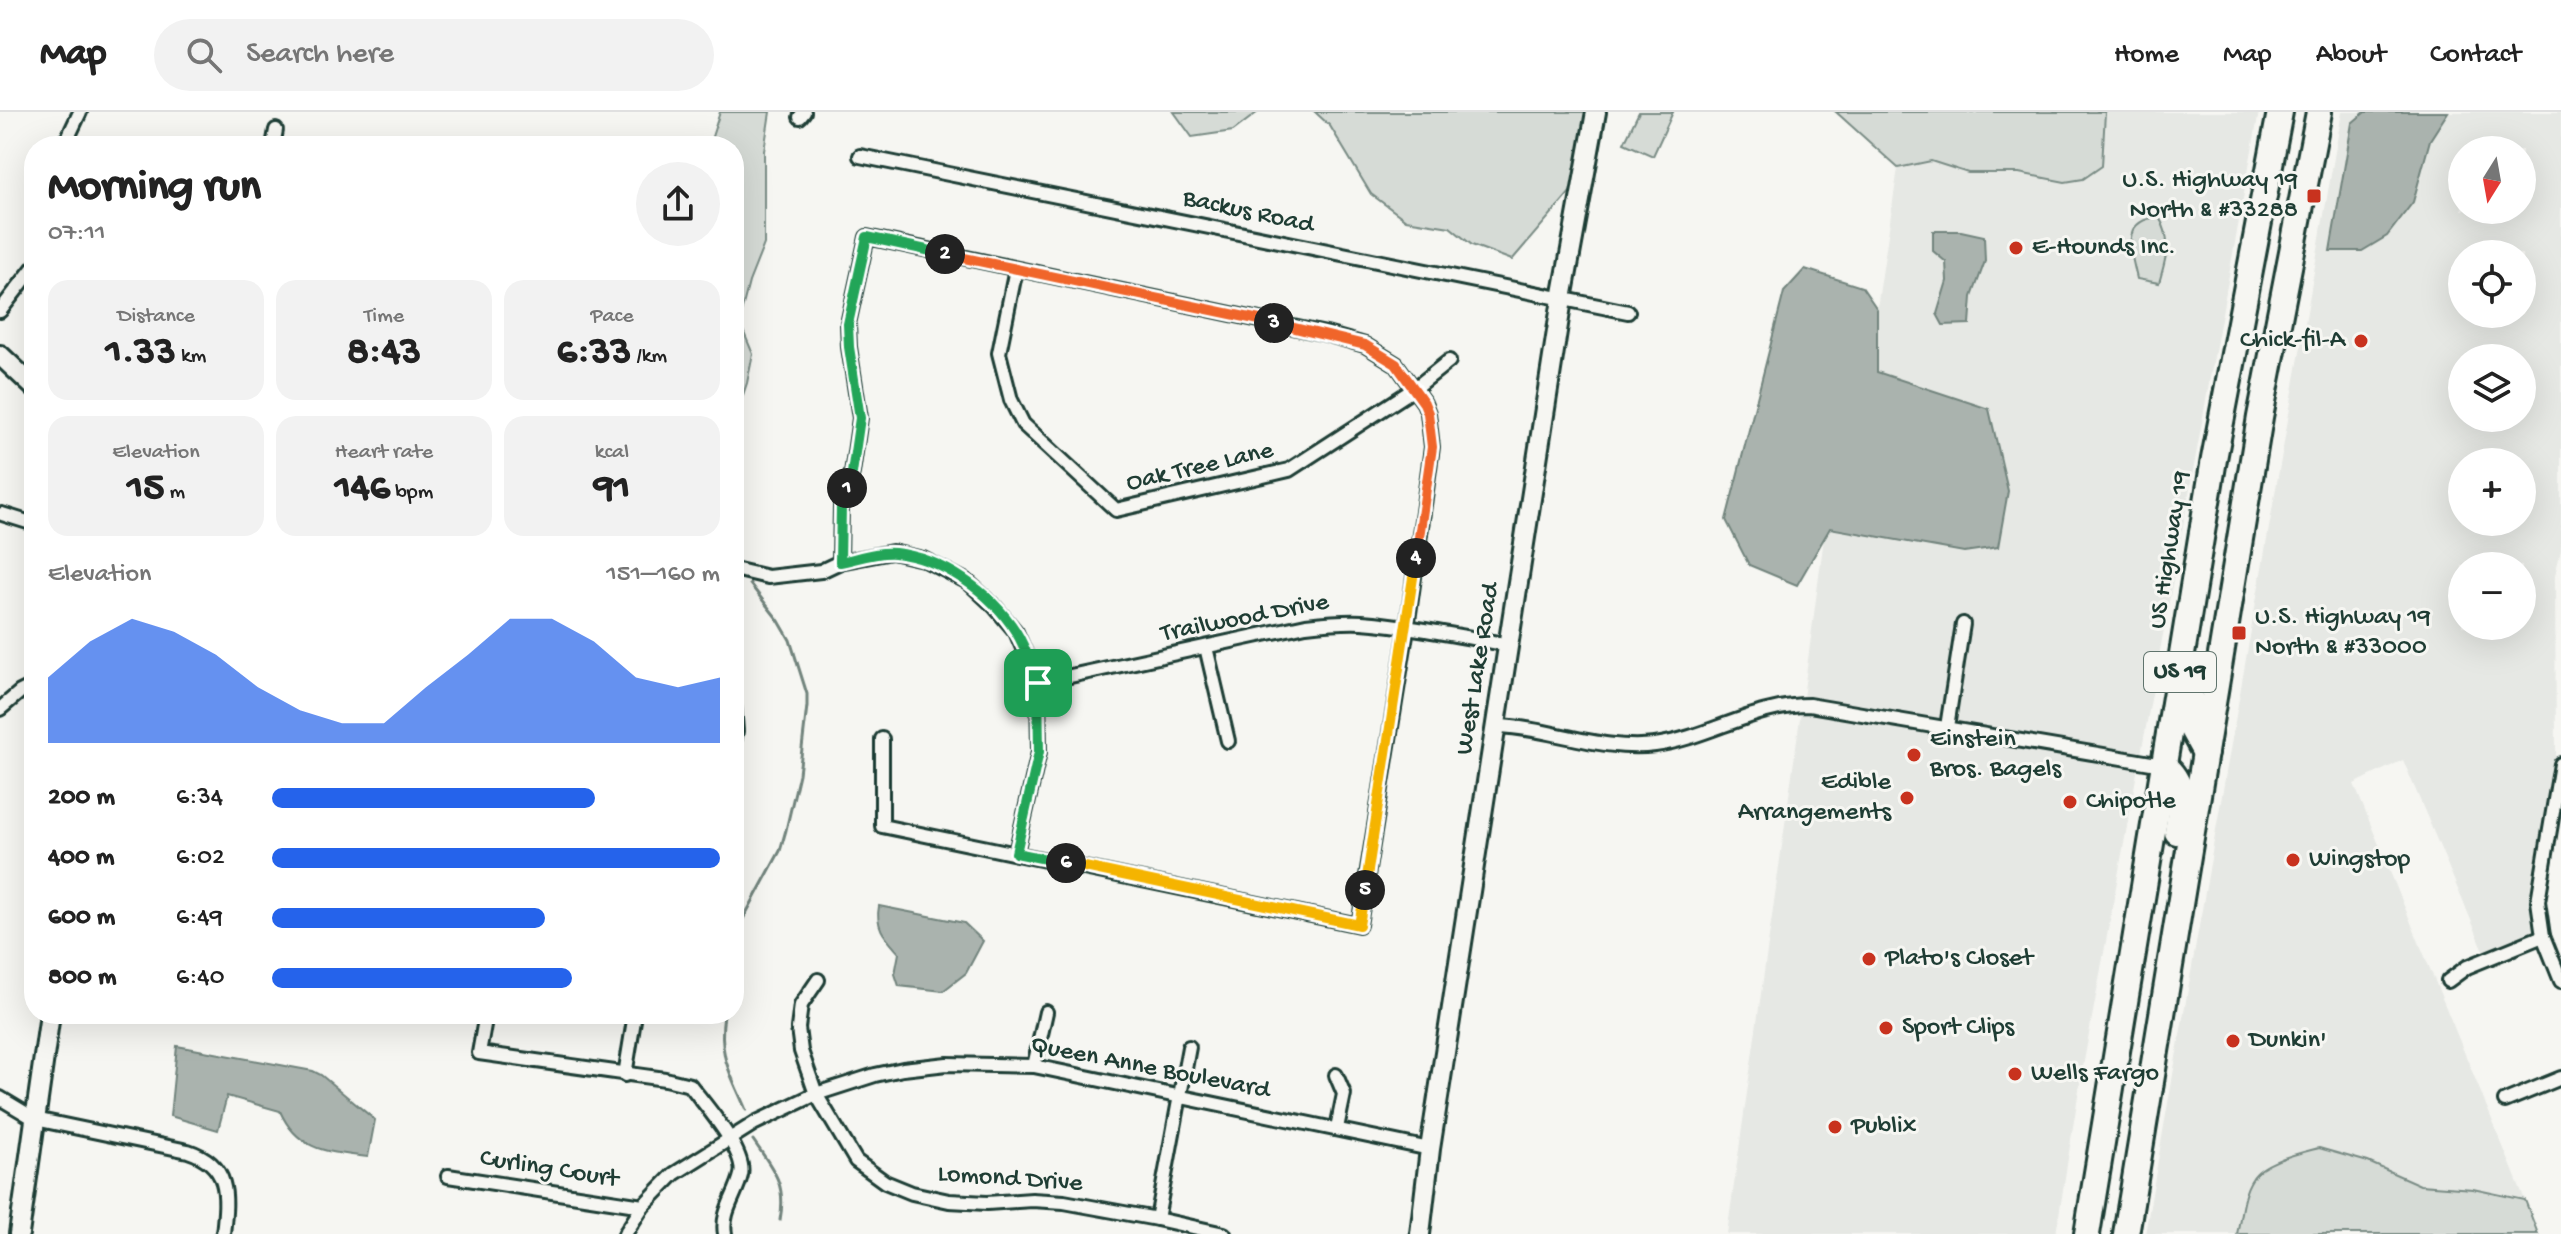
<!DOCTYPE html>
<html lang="en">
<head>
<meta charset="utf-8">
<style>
	:root { --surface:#fff; --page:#f2f2f2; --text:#222; --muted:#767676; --line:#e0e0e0; --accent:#2563eb }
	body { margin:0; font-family:"Gochi Hand",sans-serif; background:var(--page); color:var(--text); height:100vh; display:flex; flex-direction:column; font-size:30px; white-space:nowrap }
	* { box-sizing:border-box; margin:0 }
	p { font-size:26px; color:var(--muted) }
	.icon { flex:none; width:44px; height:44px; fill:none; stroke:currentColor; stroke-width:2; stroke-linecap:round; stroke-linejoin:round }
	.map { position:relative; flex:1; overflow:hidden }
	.panel { position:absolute; left:24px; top:24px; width:720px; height:888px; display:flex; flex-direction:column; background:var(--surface); border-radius:32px; box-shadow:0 8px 32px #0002 }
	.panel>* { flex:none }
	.needle { width:52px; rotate:191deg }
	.tools { position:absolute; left:2448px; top:24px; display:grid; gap:16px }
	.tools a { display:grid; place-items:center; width:88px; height:88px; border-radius:50%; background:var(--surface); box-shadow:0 8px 32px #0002; font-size:40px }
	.pin { position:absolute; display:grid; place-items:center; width:68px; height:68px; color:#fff; margin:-34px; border-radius:16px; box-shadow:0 4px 12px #0006 }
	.km { position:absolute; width:40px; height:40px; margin:-20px; border-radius:50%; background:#222; color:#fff; font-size:22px; line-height:40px; text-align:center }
	.round { display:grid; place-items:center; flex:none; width:84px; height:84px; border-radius:42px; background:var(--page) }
	.head { display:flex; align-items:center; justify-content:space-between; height:136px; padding:0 24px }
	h1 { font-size:44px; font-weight:700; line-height:60px }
	.stats { display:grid; grid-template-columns:repeat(3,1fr); gap:12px; height:136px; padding:8px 24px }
	.stats div { display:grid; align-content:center; border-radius:20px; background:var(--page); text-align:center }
	.stats b { font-size:40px; font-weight:700 }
	.stats small { font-size:22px; font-weight:400 }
	.stats p { font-size:22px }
	.chart { height:224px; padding:16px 24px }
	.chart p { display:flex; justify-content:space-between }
	.chart svg { width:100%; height:144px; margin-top:8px; fill:var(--accent); opacity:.7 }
	ul { padding:0 24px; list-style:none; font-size:26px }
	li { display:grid; grid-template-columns:128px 96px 1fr; align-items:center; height:60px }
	li i { height:20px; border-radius:10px; background:var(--accent) }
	header { display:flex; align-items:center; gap:48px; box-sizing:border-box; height:112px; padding:0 40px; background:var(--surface); border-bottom:2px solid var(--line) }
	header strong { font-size:38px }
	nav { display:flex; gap:44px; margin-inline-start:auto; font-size:28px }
	.search { width:560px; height:72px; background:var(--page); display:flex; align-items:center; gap:20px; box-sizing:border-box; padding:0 28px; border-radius:44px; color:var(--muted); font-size:30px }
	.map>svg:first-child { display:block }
</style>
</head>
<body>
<header>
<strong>Map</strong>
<div class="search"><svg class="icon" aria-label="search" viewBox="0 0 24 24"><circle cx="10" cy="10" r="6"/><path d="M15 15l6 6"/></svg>Search here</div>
<nav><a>Home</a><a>Map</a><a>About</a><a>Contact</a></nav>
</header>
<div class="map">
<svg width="2561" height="1122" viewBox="0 0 2561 1122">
	<rect width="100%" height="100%" fill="#f6f6f2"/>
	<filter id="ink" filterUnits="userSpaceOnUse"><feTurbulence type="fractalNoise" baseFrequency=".0125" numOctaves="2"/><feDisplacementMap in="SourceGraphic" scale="16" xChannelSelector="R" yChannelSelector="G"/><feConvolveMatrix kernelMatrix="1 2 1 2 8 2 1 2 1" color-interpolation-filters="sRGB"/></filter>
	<g filter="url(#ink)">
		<g fill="#e6e8e4" fill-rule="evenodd">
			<path d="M2105 0H2259L2141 642 1954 610 1969 506 1958 505 1942 608 1803 586 1824 426 1829 416 1963 440 1997 333 1989 297 1877 260V196L1898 56 1931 48 1968 61H2019L2065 70 2082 67 2102 54ZM1946 149H1985L1972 185 1937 202 1947 169Z"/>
			<path d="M2342 0H2365L2352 11 2413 90 2430 28 2448 0H2561V438L2555 463 2556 645 2532 789 2536 820 2485 841 2403 648 2354 672 2525 1088 2473 1077 2420 1073 2368 1050 2252 1065 2243 1094 2237 1122H2145ZM2462 38H2522V98H2462ZM2462 142H2522V202H2462ZM2462 246H2522V306H2462ZM2462 350H2522V410H2462ZM2462 454H2522V514H2462Z"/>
			<polygon points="1801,599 2138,655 2080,971 2056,1122 1727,1122"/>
		</g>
		<g fill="#d6dbd6" stroke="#7a8c85" stroke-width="2">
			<polygon points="720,0 770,0 764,39 764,132 749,170 739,209 753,242 747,271 734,310 734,34 709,34"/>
			<polygon points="1174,0 1258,0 1233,19 1192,25"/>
			<polygon points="1315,0 1590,0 1577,72 1512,148 1472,133 1450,115 1406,108 1371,82 1330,14"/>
			<polygon points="1639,0 1673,0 1653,44 1624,31"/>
			<polygon points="1836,0 2105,0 2102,54 2083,67 2065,70 2019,61 1968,61 1931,49 1898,56"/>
			<path d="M2159 105C2173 129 2166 145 2159 171L2137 167C2131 140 2119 108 2159 105Z"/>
			<path d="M2319 1036 2368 1050 2420 1073 2473 1077 2525 1088 2538 1122H2237C2241 1105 2242 1082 2252 1067 2262 1049 2300 1041 2319 1036Z"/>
		</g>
		<g fill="#aab3ae" stroke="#72847d" stroke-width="2">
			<polygon points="2365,0 2448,0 2430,28 2413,90 2387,124 2362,139 2330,139 2352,11"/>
			<polygon points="1933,119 1961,119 1984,124 1985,149 1972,185 1970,212 1943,213 1937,202 1947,169 1946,150 1933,139"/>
			<polygon points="1805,157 1862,175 1877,197 1877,260 1989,297 2008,379 1998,435 1964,440 1830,416 1797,473 1749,453 1726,408 1784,180"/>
			<path d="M879 794 964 811 983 829 966 861 943 879 899 874 895 862 899 841C885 825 875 816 879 794Z"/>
			<path d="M177 934 313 959 321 963 375 1008 368 1045C330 1040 298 1040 280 999L227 984 218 1018 170 1004Z"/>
		</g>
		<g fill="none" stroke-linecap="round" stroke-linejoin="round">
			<g stroke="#72847d" stroke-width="3">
				<polyline points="734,446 739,455"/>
				<polyline points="734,836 743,807 780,739 786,718 799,662 807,594 807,582 790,528 779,509 750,472"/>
				<path d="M724 902C718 945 730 960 746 998"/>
				<path d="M753 1028C773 1057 787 1071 780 1108"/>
			</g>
			<g stroke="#1f3d34" stroke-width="18">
				<g id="street">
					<polyline points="800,5 804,0"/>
					<polyline points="64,34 80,0"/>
					<polyline points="273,34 276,18"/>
					<polyline points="860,44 1628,200"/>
					<polyline points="1016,157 999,241 1011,288 1023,312 1116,398 1289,358 1414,277 1449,249"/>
					<polyline points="0,199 34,155"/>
					<polyline points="2,402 34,412"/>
					<polyline points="840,450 841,394 852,361 860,306 849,235 848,212 867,125 1326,222 1365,233 1396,252 1424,291 1428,301 1432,335 1407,516 1359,813 882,714 882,627"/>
					<polyline points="734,457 768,465 821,459 840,450 892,440 923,447 968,470 995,495 1016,520 1038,571 1039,640 1016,741"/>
					<polyline points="1206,535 1228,629"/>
					<path d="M1038 571 1306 513C1324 511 1343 509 1362 510 1411 514 1460 524 1509 533"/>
					<polyline points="734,593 736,619 734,630"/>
					<polyline points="0,597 20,580 34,573"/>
					<path d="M1496 614C1548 615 1602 640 1655 633 1708 626 1754 593 1809 593L2163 653"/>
					<polyline points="1947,615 1963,512"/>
					<polyline points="2561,652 2538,789 2543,824 2561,869"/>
					<polyline points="818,868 801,893 798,916 801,939 816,982 856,1049 885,1070 912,1081 949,1089 987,1091 1032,1088 1064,1090 1157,1107 1224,1122"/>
					<polyline points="2448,869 2467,855 2543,824"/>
					<path d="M486 902 479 941 665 967 690 973C704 992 747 1040 741 1063 736 1084 721 1100 725 1122"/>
					<polyline points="1034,954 1046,900"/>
					<polyline points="625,963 635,902"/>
					<polyline points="1336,963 1344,982 1337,1016"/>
					<path d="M0 986 35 1007 188 1039C231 1053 227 1084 223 1122"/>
					<polyline points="2505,989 2561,966"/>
					<polyline points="448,1064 643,1094"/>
					<polyline points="1157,1107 1189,935"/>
					<polyline points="625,1122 643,1094 674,1062 755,1011 816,982 875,963 903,957 947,952 1034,954 1430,1037"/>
				</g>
			</g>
			<g stroke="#1f3d34" stroke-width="24">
				<g id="secondary">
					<polyline points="0,243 34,275"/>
					<polyline points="19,1122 50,902"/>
					<polyline points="1420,1122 1430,1037 1562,187 1596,0"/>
				</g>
			</g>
			<g stroke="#1f3d34" stroke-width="30">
				<g id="highway">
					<polyline points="2191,575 2189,612 2205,641"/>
					<path d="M2163 653C2187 672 2181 692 2177 720"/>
					<polyline points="2087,1122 2214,347 2280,0"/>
					<polyline points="2126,1122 2260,305 2319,0"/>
				</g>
			</g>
			<use href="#street" stroke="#f6f6f2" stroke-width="12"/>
			<use href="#secondary" stroke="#f6f6f2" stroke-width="18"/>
			<use href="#highway" stroke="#f6f6f2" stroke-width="24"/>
		</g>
	</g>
	<g fill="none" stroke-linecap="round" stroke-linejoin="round" filter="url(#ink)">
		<g stroke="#fff" stroke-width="16">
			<path id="split-1" d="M847 376 841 394 840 450C856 447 878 439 895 441 942 446 991 480 1016 520 1026 535 1031 555 1038 571"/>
		</g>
		<g stroke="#fff" stroke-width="16">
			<polyline id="split-2" points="847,376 852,361 860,306 849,235 848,212 867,125 945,142"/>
		</g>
		<g stroke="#fff" stroke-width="16">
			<polyline id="split-3" points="945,142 1274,211"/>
		</g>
		<g stroke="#fff" stroke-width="16">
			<polyline id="split-4" points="1274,211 1365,233 1396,252 1424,291 1428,301 1432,335 1416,446"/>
		</g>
		<g stroke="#fff" stroke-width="16">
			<polyline id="split-5" points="1365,778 1416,446"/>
		</g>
		<g stroke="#fff" stroke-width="16">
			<polyline id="split-6" points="1066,751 1359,813 1365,778"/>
		</g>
		<g stroke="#fff" stroke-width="16">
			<polyline id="split-7" points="1038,571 1039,640 1016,741 1066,751"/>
		</g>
		<use href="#split-1" stroke="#22a559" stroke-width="10"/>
		<use href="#split-2" stroke="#22a559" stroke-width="10"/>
		<use href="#split-3" stroke="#f0652b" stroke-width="10"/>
		<use href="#split-4" stroke="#f0652b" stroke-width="10"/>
		<use href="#split-5" stroke="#f5b400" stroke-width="10"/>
		<use href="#split-6" stroke="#f5b400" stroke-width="10"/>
		<use href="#split-7" stroke="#22a559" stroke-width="10"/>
	</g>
	<g fill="#c8321e" stroke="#f6f6f2" stroke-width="3">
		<rect x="2306" y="76" width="16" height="16" rx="4"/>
		<circle cx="2016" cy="136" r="8"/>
		<circle cx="2361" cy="229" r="8"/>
		<rect x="2231" y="513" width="16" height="16" rx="4"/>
		<circle cx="1914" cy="643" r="8"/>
		<circle cx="1907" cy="686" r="8"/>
		<circle cx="2070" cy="690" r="8"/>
		<circle cx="2293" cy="748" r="8"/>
		<circle cx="1869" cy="847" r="8"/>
		<circle cx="1886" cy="916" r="8"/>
		<circle cx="2233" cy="929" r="8"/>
		<circle cx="2015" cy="962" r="8"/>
		<circle cx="1835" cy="1015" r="8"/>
	</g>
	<g text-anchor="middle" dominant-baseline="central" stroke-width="6" stroke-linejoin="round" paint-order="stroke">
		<rect fill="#f6f6f2" stroke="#60746d" stroke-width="2" x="2144" y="540" width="72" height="40" rx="6"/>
		<g font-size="24" font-weight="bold" fill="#1f3d34">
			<text x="2180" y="560">US 19</text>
		</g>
		<g font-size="26" fill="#1f3d34" stroke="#f6f6f2" text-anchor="start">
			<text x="2298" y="69" text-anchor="end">U.S. Highway 19<tspan x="2298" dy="30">North &amp; #33288</tspan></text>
			<text x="2032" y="136">E-Hounds Inc.</text>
			<text x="2345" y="229" text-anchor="end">Chick-fil-A</text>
			<text x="2255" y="506">U.S. Highway 19<tspan x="2255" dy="30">North &amp; #33000</tspan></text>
			<text x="1930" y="628">Einstein<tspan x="1930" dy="30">Bros. Bagels</tspan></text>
			<text x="1891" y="671" text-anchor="end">Edible<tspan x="1891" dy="30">Arrangements</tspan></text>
			<text x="2086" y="690">Chipotle</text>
			<text x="2309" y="748">Wingstop</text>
			<text x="1885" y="847">Plato's Closet</text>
			<text x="1902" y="916">Sport Clips</text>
			<text x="2249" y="929">Dunkin'</text>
			<text x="2031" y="962">Wells Fargo</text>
			<text x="1851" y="1015">Publix</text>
		</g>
		<g font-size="26" fill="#1f3d34" stroke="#f6f6f2">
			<text transform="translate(1248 101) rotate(12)">Backus Road</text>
			<text transform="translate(1200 356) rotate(-13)">Oak Tree Lane</text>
			<text transform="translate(2171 438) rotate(-81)">US Highway 19</text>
			<text transform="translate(1245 507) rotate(-11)">Trailwood Drive</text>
			<text transform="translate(1479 557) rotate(-81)">West Lake Road</text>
			<text transform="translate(1150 957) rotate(11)">Queen Anne Boulevard</text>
			<text transform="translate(549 1058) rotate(9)">Curling Court</text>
			<text transform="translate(1010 1068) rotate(4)">Lomond Drive</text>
		</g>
	</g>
</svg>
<div class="tools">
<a><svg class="needle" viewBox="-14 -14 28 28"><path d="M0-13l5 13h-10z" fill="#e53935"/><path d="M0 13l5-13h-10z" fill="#767676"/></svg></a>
<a><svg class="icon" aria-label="locate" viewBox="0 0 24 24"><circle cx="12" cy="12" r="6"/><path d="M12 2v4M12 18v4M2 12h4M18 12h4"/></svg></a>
<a><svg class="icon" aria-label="layers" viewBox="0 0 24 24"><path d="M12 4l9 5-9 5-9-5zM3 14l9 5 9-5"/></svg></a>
<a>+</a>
<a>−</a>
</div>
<div class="pin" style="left:1038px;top:571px;background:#1e9e55"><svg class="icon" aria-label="arrive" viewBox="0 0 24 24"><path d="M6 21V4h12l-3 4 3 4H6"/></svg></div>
<b class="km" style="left:847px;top:376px">1</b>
<b class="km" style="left:945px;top:142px">2</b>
<b class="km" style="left:1274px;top:211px">3</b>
<b class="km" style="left:1416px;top:446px">4</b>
<b class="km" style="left:1365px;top:778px">5</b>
<b class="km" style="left:1066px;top:751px">6</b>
<section class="panel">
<div class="head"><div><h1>Morning run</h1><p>07:11</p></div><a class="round"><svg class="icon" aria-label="share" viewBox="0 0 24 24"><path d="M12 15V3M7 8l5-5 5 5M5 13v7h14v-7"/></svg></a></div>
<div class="stats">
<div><p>Distance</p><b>1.33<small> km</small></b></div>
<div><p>Time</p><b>8:43</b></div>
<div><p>Pace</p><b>6:33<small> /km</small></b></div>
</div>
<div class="stats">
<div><p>Elevation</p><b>15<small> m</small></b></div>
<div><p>Heart rate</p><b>146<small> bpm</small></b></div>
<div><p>kcal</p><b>91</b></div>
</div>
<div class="chart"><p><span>Elevation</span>151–160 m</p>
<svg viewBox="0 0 160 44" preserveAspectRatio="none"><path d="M0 44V24L10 13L20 6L30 10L40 17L50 27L60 34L70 38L80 38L90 27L100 17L110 6L120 6L130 13L140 24L150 27L160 24V44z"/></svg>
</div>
<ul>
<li><b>200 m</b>6:34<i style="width:72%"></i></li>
<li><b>400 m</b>6:02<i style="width:100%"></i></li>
<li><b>600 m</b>6:49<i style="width:61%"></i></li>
<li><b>800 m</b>6:40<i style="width:67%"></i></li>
</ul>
</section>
</div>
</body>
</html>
